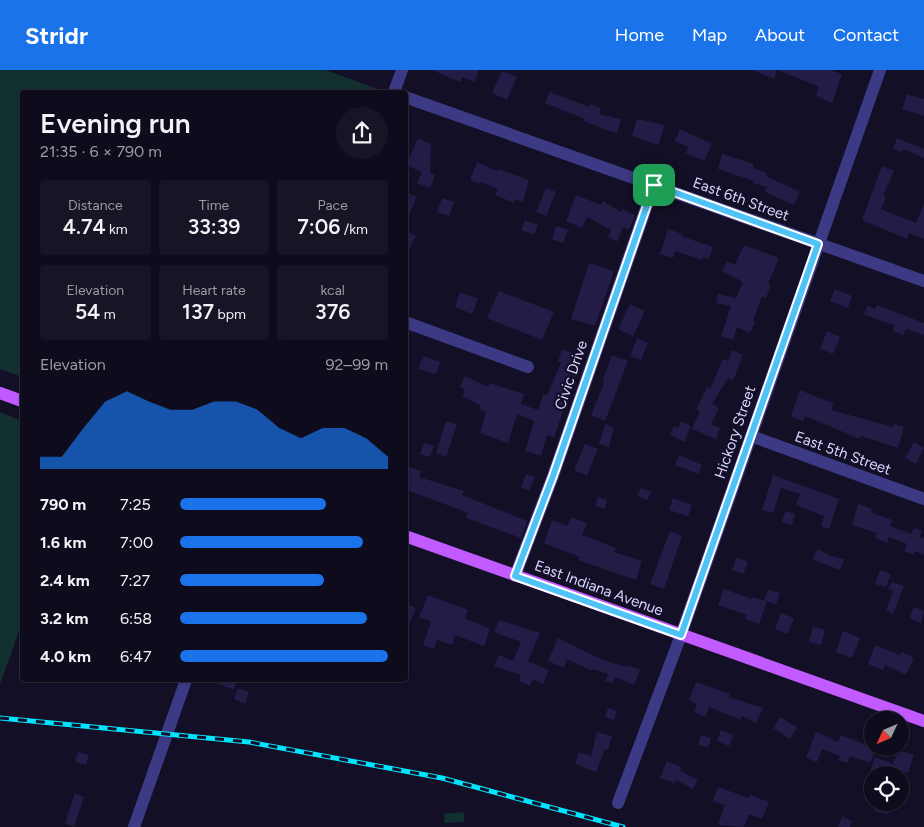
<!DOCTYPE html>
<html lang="en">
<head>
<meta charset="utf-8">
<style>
	:root { --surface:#0e0b1c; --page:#171425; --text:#f1f3f6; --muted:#9b9ba3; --line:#2e2b3b; --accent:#1a73e8 }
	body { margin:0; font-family:Figtree,sans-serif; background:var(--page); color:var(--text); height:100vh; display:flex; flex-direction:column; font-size:19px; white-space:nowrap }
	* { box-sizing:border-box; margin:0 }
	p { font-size:16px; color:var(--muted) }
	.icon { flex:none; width:28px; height:28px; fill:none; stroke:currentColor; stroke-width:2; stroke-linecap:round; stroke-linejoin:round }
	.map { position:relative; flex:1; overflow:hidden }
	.details { position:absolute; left:20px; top:20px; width:388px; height:592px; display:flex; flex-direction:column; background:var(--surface); border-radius:5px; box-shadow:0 1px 4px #0004,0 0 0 1px var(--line) }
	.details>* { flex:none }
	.needle { width:32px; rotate:226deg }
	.fabs { position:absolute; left:864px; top:641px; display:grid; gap:10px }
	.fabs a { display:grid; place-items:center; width:45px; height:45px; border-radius:50%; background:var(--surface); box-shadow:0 1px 4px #0004,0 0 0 1px var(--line); font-size:25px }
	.pin { position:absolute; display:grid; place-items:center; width:42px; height:42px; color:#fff; margin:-21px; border-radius:10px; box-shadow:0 2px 8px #0006 }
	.round { display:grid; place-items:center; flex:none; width:52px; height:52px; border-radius:26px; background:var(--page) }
	.headline { display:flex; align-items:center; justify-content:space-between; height:85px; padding:0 20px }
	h1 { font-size:28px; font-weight:600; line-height:38px }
	.metrics { display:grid; grid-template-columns:repeat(3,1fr); gap:8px; height:85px; padding:5px 20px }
	.metrics div { display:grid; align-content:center; border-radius:5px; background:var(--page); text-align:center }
	.metrics b { font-size:21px; font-weight:600 }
	.metrics small { font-size:14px; font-weight:400 }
	.metrics p { font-size:14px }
	.chart { height:140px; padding:10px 20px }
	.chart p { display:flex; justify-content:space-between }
	.chart svg { width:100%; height:90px; margin-top:5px; fill:var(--accent); opacity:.7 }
	ul { padding:0 20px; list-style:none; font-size:16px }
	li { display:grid; grid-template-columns:80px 60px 1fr; align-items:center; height:38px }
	li i { height:12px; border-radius:6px; background:var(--accent) }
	header { display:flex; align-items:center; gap:30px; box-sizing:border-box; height:70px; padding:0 25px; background:var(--accent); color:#fff }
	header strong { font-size:24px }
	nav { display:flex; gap:28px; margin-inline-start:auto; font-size:18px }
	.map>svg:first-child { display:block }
</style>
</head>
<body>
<header>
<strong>Stridr</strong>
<nav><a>Home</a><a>Map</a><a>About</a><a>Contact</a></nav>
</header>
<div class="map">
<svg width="924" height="757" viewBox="0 0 924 757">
	<rect width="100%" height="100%" fill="#130f26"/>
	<g fill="#12302f">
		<polygon points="0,0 326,0 377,19 376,22 22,22 22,307 0,299"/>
		<polygon points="0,342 22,351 22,553 0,614"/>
		<polygon points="464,742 464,752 445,753 444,744"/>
	</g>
	<g fill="#241b47">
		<polygon points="432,0 479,0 474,12 462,7 460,12"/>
		<polygon points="752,0 777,0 774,9"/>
		<polygon points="778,0 831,0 842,4 832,33 816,26 819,17"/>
		<polygon points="502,1 517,7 507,30 492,23"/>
		<polygon points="550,22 589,37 590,34 601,38 599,44 621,49 617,63 603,59 584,51 585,49 545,33"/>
		<polygon points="907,24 924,29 924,46 902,39"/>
		<polygon points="637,49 665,55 658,75 632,66"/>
		<polygon points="680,59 712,74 704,91 686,83 688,77 675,71"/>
		<polygon points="418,68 431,74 430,103 435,105 430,118 417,113 422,102 406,95"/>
		<polygon points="897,68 924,79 924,88 903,79 902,82 893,79"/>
		<polygon points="722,84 754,94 753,98 767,103 766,106 800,122 794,135 765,122 767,117 753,113 754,111 718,99"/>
		<polygon points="477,92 497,101 498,99 529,110 523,132 515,129 514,133 495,125 498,119 481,112 480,114 470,110"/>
		<polygon points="882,96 894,101 883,126 886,127 881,139 916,153 924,134 924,169 909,163 907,169 862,150"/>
		<polygon points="546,118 556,122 546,146 536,142"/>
		<polygon points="405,122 417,127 405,154"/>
		<polygon points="576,125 601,135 603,131 621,142 622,139 635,145 629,160 623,157 617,172 608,167 611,160 587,147 582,158 566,151"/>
		<polygon points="442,128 454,132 449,146 437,142"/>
		<polygon points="525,150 538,155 534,165 521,160"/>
		<polygon points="556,156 568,160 563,173 552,169"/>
		<polygon points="668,159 682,164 681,166 713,177 709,189 703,187 702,190 675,181 673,188 660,184"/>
		<polygon points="405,160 416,166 405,186"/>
		<polygon points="744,175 779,188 768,214 771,215 766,228 762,226 753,251 755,252 750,263 737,257 733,270 721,266 731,236 716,233 718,224 736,228 743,212 722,201 727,191 735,195"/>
		<polygon points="589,193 614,201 595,256 571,249"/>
		<polygon points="835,219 852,226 848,238 830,231"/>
		<polygon points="499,221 554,242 542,270 487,248"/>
		<polygon points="460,222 478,229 472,244 455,237"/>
		<polygon points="630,234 645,241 633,266 618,259"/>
		<polygon points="877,235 924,253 924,265 906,259 903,265 893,261 895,256 864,244 867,236 875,239"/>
		<polygon points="827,261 840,267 833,284 820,279"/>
		<polygon points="637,268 648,273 641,290 630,286"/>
		<polygon points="562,279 583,286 554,367 547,365 541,386 525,381 534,351 517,344 508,373 480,363 486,342 480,340 481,336 462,326 465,320 460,317 465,306 488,317 489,313 524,324 521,334 538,340 543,324 547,325 561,293 558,292"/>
		<polygon points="732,280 743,285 733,311 728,308 712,334 719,338 711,354 720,358 716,369 692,359 700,341 696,339 707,317 710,319 723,289 728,291"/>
		<polygon points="612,285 628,291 605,351 591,345 604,313 602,312"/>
		<polygon points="423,286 440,292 436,304 418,299"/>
		<polygon points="800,320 834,334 831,340 893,357 894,354 904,357 898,378 861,366 860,369 805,346 803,351 791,346"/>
		<polygon points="446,351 457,354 446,387 436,383"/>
		<polygon points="681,351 691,356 684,372 670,365 674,356 678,358"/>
		<polygon points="605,354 614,357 609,377 599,374"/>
		<polygon points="914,372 924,378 916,394 905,388"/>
		<polygon points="424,373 434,376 430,387 420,384"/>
		<polygon points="585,374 598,379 587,406 574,400"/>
		<polygon points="679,385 702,395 698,404 675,395"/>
		<polygon points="405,396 421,401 419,407 464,421 462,425 527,451 521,468 466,448 468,443 405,419"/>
		<polygon points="526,404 535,407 529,421 521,417"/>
		<polygon points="773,405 839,429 829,459 821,456 824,446 796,435 800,424 781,418 773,443 762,440"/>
		<polygon points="641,418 651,422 647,430 637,426"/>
		<polygon points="598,427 607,430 605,439 595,436"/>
		<polygon points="673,428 692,435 688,446 669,440"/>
		<polygon points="858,434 872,439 871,442 892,450 890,456 911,464 914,458 922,461 920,467 924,468 924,485 915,481 913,485 904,481 907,474 889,467 887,473 875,468 877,463 852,455"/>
		<polygon points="785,441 795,444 792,455 782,452"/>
		<polygon points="571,447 587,453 582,465 616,478 614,482 642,491 636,510 578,490 580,487 544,473 552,450 567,456"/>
		<polygon points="670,461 682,466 664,519 650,514"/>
		<polygon points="818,479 831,486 844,489 840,500 812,489"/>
		<polygon points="737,487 748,492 743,504 732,500"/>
		<polygon points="880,500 891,504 886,517 875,514"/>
		<polygon points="891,512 904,516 893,544 886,541 893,521 888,519"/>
		<polygon points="724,519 752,529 753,527 767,531 759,554 745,549 747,545 718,535"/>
		<polygon points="768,520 780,523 776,534 764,531"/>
		<polygon points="428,525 468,540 465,548 490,559 484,576 455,565 452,575 437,570 434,579 423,575 431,552 419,547"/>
		<polygon points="405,533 416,538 405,565"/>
		<polygon points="914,537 924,541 921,553 909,548"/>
		<polygon points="781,543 794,548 788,564 775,559"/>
		<polygon points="499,550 540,563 528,591 549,600 543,614 533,609 530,616 519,611 521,605 494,596 499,585 513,591 521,572 494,562"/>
		<polygon points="813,557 825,560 821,575 809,572"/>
		<polygon points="843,561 860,568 852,588 836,582"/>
		<polygon points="558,568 603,590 627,597 628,595 640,600 634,615 615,607 613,613 605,611 608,604 593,599 592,601 567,589 564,598 548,591"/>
		<polygon points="875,575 900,585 902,582 914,588 906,605 885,595 883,600 868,594"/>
		<polygon points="208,610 237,610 234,620"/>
		<polygon points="696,612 730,624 729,627 763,638 756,653 742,646 741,650 709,637 705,647 694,642 697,634 689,630"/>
		<polygon points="238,618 249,622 245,634 234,629"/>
		<polygon points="608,638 617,641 614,650 605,647"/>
		<polygon points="780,647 797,657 790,669 773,658"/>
		<polygon points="721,660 734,665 729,676 717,671"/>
		<polygon points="871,661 872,678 876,678 870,693 850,686 847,693 838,690 840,686 822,679 817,692 806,688 816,662 838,672 841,665 866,675"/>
		<polygon points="597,662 612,666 608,680 605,679 596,702 575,694 579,682 591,686"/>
		<polygon points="701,665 711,668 708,678 698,675"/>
		<polygon points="898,680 914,685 908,703 900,700 898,705 869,705 875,687 893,694"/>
		<polygon points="78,682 89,685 86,695 75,692"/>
		<polygon points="667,691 681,697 680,701 698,710 693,719 676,710 675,713 660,708"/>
		<polygon points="718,717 749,728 750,725 769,732 762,749 749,744 744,757 718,755 725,735 713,731"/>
		<polygon points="75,723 84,727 74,757 65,753"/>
		<polygon points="876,732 889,736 887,745 874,741"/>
		<polygon points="842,746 852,751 850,757 838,757"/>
	</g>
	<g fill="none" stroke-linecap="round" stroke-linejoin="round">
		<g stroke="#3d3a85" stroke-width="12">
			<polyline points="394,22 402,0"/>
			<polyline points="405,27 924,211"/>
			<polyline points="405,252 528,297"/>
			<polyline points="751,366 924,429"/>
			<polyline points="515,506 553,406 654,115"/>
			<polyline points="618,733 681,565 880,0"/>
			<polyline points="134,757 186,610"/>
		</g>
		<g stroke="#c25bff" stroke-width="12">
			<polyline points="0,323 22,331"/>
			<polyline points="405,466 924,651"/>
		</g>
		<g stroke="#00e5ff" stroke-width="5">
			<polyline id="rail" points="0,648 249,672 442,708 623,757"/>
		</g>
		<use href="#rail" stroke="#130f26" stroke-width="3" stroke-dasharray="9" stroke-linecap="butt"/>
	</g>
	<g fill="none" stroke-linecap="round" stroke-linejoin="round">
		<g stroke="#fff" stroke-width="10">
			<polygon id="route" points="654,115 818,174 681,565 515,506 553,406"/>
		</g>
		<use href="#route" stroke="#4fc3f7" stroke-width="6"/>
	</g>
	<g text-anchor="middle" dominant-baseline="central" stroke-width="4.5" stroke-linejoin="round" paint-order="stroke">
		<g font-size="15" fill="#d9d4ff" stroke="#130f26">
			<text transform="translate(741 129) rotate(20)">East 6th Street</text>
			<text transform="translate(571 305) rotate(-71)">Civic Drive</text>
			<text transform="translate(735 362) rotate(-71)">Hickory Street</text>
			<text transform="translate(843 383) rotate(20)">East 5th Street</text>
			<text transform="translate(599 518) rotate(20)">East Indiana Avenue</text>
		</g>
	</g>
</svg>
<div class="fabs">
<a><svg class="needle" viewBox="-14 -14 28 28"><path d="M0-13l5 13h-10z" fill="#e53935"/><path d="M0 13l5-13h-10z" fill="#9b9ba3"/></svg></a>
<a><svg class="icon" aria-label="locate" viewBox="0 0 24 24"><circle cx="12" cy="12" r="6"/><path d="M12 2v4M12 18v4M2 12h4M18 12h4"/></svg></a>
</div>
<div class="pin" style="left:654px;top:115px;background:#1e9e55"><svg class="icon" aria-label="arrive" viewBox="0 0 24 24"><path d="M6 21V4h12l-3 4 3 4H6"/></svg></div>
<section class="details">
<div class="headline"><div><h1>Evening run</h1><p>21:35 · 6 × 790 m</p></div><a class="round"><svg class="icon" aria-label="share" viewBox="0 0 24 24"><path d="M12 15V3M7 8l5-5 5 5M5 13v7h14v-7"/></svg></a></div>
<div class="metrics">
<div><p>Distance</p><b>4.74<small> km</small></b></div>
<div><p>Time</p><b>33:39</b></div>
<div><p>Pace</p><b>7:06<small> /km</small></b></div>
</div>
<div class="metrics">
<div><p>Elevation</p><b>54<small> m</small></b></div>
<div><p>Heart rate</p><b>137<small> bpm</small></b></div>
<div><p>kcal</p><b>376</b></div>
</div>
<div class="chart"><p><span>Elevation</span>92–99 m</p>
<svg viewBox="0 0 160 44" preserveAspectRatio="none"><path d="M0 44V38L10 38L20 24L30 11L40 6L50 11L60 15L70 15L80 11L90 11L100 15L110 24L120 29L130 24L140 24L150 29L160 38V44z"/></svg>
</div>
<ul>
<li><b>790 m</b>7:25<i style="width:70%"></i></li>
<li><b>1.6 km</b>7:00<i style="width:88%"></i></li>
<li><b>2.4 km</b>7:27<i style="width:69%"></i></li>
<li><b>3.2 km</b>6:58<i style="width:90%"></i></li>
<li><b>4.0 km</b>6:47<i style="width:100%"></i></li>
</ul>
</section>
</div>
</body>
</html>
